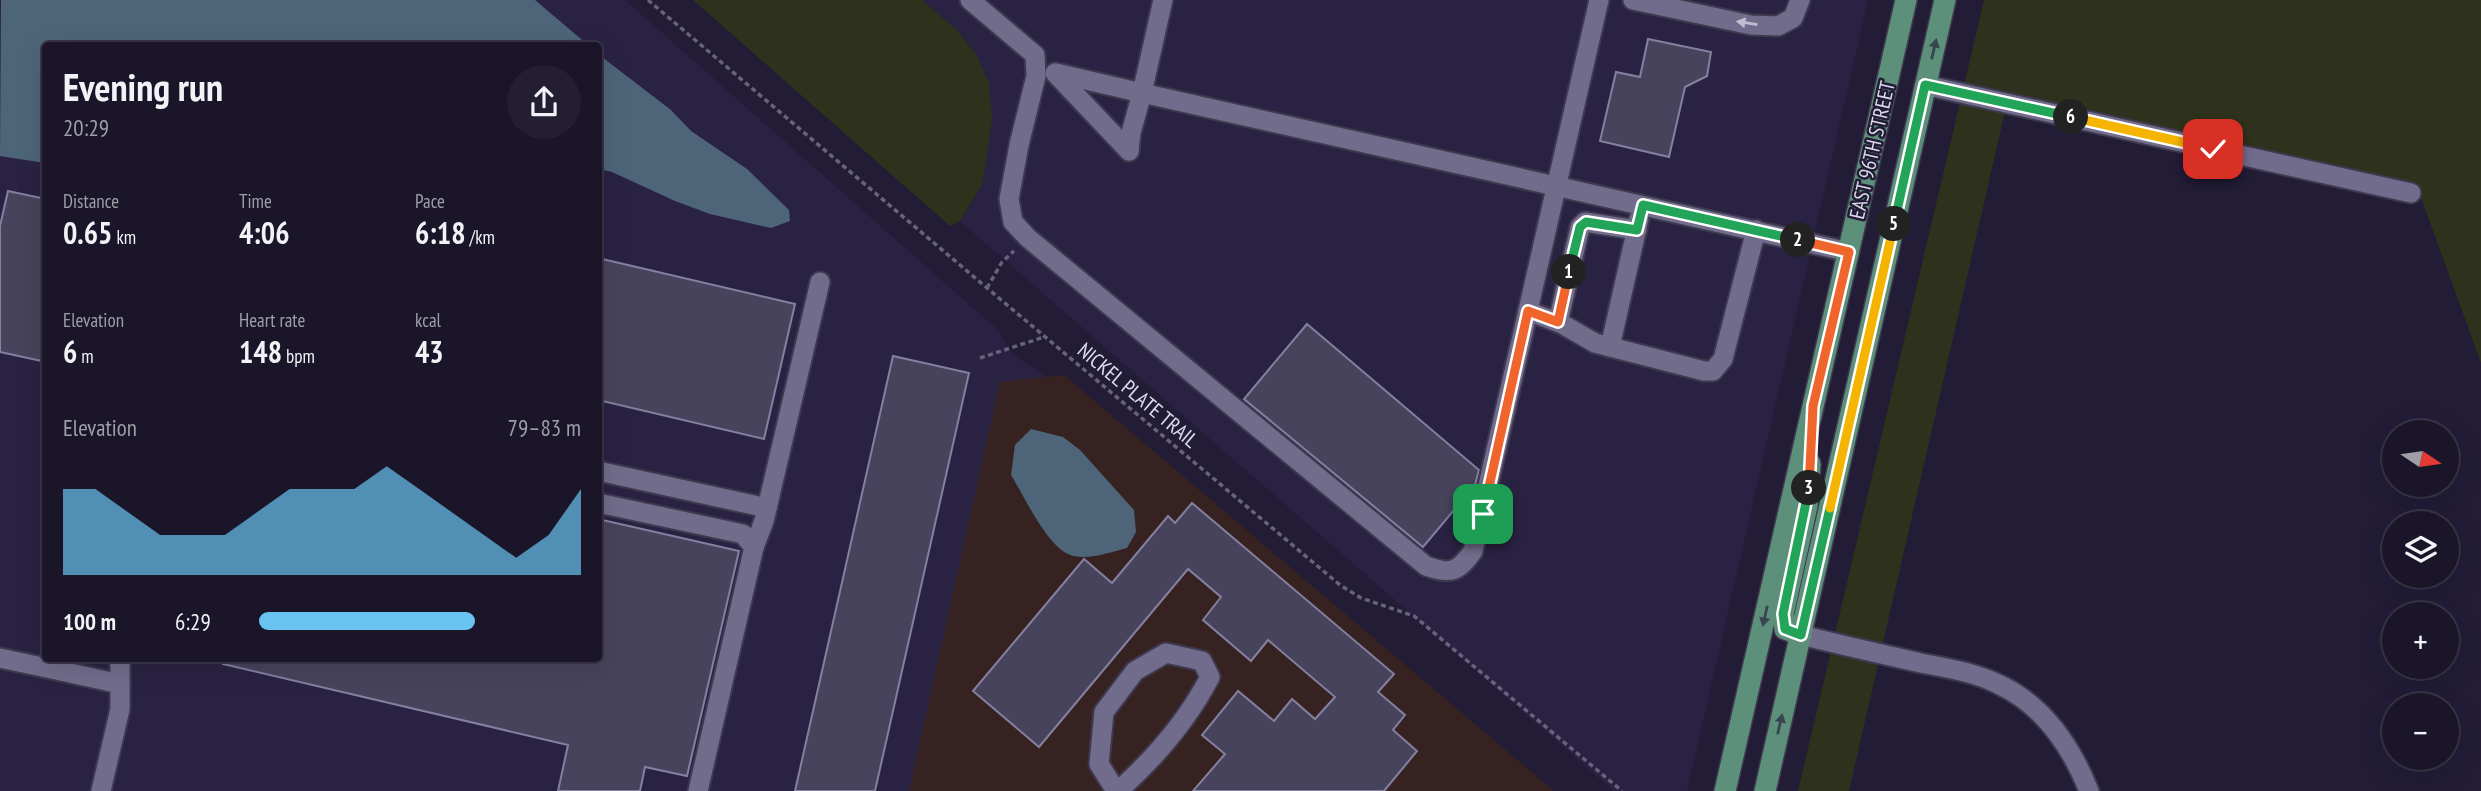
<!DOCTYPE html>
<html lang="en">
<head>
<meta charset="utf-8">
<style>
	:root { --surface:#1a1529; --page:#231e31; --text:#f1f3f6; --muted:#9f9fa8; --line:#383446; --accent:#69c3f1 }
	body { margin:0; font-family:"PT Sans Narrow",sans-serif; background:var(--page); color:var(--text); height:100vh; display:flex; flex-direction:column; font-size:26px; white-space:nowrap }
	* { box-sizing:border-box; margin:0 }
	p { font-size:23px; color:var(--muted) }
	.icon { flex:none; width:38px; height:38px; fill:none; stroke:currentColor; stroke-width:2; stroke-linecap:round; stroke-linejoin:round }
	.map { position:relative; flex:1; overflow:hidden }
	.panel { position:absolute; left:42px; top:42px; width:560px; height:620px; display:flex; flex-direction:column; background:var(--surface); border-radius:7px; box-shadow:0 7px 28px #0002,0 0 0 2px var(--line) }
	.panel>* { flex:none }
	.needle { width:46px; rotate:103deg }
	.buttons { position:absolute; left:2382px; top:420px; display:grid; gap:14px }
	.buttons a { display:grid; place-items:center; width:77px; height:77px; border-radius:50%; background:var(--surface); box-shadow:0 7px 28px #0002,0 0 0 2px var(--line); font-size:35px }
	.pin { position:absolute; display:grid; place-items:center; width:60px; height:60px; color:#fff; margin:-30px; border-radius:14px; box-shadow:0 4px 10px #0006 }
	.km { position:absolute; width:35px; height:35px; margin:-18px; border-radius:50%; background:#222; color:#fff; font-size:19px; line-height:35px; text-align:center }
	.round { display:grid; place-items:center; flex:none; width:74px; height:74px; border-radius:37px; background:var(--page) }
	.headline { display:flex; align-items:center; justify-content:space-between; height:119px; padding:0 21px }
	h1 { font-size:38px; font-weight:700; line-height:52px }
	.metrics { display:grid; grid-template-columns:repeat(3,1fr); gap:10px; height:119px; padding:7px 21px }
	.metrics div { display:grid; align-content:center }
	.metrics b { font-size:30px; font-weight:700 }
	.metrics small { font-size:19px; font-weight:400 }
	.metrics p { font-size:19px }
	.chart { height:196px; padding:14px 21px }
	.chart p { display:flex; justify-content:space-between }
	.chart svg { width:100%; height:126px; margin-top:7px; fill:var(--accent); opacity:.7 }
	ul { padding:0 21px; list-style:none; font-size:23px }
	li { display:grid; grid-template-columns:112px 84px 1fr; align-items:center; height:52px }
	li i { height:18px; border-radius:9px; background:var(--accent) }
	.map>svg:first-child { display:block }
</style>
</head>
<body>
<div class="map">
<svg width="2481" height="791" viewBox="0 0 2481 791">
	<rect width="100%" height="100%" fill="#221c37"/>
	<g fill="#2a2243" fill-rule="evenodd">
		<path d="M0 0H625L999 331 1009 351 1070 394 1520 791H0ZM46 46H598V658H46Z"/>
		<polygon points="922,0 1868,0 1687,791 1614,791 960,221 982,185 977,56 959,32"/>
	</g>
	<polygon fill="#362321" points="1064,375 1554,791 909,791 1000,382"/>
	<g fill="#2e311b">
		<polygon points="693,0 922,0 959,32 977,56 989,83 992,120 982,185 960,221 950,226"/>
		<polygon points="1984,0 2481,0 2481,363 2420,195 2007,103 1849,791 1798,791"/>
	</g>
	<g fill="#4e6579">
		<polygon points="1,0 535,0 588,45 46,46 45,163 0,156"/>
		<polygon points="598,54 671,110 691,131 747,169 789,210 790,221 771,228 710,214 675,201 612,172 599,169"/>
		<path d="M1031 429 1063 437 1080 450 1134 510 1136 532 1127 548C1110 552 1085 562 1068 554 1046 544 1024 496 1011 475L1015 445Z"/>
	</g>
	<g fill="#48435c" stroke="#857fa0" stroke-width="2">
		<polygon points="1648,39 1711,52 1707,76 1685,87 1669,157 1600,141 1616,72 1640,77"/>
		<polygon points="8,191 46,199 46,362 0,352 0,226"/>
		<polygon points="598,258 795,304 764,439 598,400"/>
		<polygon points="1307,324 1479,470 1475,485 1423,547 1244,399"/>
		<polygon points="893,356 969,373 875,791 795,791"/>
		<polygon points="1192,503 1394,674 1378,692 1405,715 1393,730 1417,751 1384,791 1193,791 1225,754 1202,735 1238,691 1274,721 1292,699 1315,719 1335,697 1268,640 1251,661 1203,620 1221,597 1188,569 1039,747 973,691 1084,559 1112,583 1168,516 1175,523"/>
		<polygon points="598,519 739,551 687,776 645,767 640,791 558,791 568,745 223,664 224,658 598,658"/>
	</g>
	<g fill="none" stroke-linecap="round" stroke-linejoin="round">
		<g stroke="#3e394e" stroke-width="23">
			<g id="minor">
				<path d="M970 0 1035 55 1036 76 1019 145 1009 199 1013 222 1028 238 1426 566C1451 575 1458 572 1473 551L1599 0"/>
				<polyline points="1163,0 1142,93 1849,252"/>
				<polyline points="1633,0 1751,25 1778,26 1793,18 1800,0"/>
				<polyline points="1055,73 1129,151"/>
				<polyline points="1056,73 1142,93 1131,133 1129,151"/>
				<polyline points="1925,85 2411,193"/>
				<polyline points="1528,311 1562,324 1595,343 1704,371 1713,371 1723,359 1756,230"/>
				<polyline points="1558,322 1580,227 1585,222 1637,230"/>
				<polyline points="1610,347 1639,219"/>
				<polyline points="598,471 767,508"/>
				<polyline points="598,503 743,534 754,547 698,791"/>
				<polyline points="754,547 764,521 820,282"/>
				<path d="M1801 635C1841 645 1881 654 1921 663 1946 668 1974 672 1998 684 2044 705 2071 746 2089 791"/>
				<polyline points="0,658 61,671"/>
				<polyline points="64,658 61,671 120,684"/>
				<polyline points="101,791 120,709 120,658"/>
				<path d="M1116 791 1099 764 1104 712 1135 671 1166 653 1202 661 1210 677C1187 721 1155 758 1118 791"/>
			</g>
		</g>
		<g stroke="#3e394e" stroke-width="24">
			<g id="major">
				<polyline points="1801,635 1785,629 1783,614 1807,506 1810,464"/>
				<polyline points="1725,791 1906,0"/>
				<polyline points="1765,791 1945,0"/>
			</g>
		</g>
		<g stroke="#68637b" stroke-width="3.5" stroke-dasharray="5 3.5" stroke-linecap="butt">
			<polyline points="648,0 987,288 1340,585 1361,598 1414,616 1622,791"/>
			<polyline points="987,288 1002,262 1014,251"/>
			<polyline points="980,358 1044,337"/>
		</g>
		<use href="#minor" stroke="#726c8c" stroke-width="19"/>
		<use href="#major" stroke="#5c907a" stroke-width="21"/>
	</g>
	<defs><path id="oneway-solid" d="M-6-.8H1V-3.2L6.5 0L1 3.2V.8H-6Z" transform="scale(1.75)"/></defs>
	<use fill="#c1bed3" href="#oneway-solid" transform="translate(1747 23) rotate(-171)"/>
	<g fill="#36454e">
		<use href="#oneway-solid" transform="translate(1934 49) rotate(-77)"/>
		<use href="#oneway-solid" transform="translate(1765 616) rotate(103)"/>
		<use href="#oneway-solid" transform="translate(1780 724) rotate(-77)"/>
	</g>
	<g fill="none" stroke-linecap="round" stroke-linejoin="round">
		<g stroke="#fff" stroke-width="14">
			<polyline id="split-1" points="1483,514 1528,311 1558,322 1569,272"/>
		</g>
		<g stroke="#fff" stroke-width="14">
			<polyline id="split-2" points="1569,272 1580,227 1586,222 1637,230 1643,205 1798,240"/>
		</g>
		<g stroke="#fff" stroke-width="14">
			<polyline id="split-3" points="1798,240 1849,252 1813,406 1809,488"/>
		</g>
		<g stroke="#fff" stroke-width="14">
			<polyline id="split-4" points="1809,488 1783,614 1785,629 1801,635 1830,508"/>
		</g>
		<g stroke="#fff" stroke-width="14">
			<polyline id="split-5" points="1830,508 1894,224"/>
		</g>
		<g stroke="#fff" stroke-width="14">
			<polyline id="split-6" points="1894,224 1925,85 2071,117"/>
		</g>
		<g stroke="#fff" stroke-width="14">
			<polyline id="split-7" points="2071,117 2213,149"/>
		</g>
		<use href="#split-1" stroke="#f0652b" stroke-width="9"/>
		<use href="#split-2" stroke="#22a559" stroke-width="9"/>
		<use href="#split-3" stroke="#f0652b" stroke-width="9"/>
		<use href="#split-4" stroke="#22a559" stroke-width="9"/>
		<use href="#split-5" stroke="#f5b400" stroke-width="9"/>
		<use href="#split-6" stroke="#22a559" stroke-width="9"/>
		<use href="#split-7" stroke="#f5b400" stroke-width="9"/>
	</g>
	<g text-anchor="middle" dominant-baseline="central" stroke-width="5" stroke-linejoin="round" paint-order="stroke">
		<g font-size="21" fill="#dbd9eb" stroke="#221c37">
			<text transform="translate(1872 150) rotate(-77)">EAST 96TH STREET</text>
			<text transform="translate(1138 395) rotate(40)">NICKEL PLATE TRAIL</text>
		</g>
	</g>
</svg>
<div class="buttons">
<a><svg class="needle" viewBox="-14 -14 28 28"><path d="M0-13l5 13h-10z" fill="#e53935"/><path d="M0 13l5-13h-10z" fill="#9f9fa8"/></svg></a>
<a><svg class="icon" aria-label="layers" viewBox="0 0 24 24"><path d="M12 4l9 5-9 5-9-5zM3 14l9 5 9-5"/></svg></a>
<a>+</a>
<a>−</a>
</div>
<div class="pin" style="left:1483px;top:514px;background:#1e9e55"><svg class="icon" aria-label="arrive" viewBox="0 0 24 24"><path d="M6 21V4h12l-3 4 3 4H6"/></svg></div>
<div class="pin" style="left:2213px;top:149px;background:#d93025"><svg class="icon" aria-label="check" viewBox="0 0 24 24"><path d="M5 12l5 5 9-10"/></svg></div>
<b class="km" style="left:1569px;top:272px">1</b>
<b class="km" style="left:1798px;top:240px">2</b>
<b class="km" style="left:1809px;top:488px">3</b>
<b class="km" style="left:1894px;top:224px">5</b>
<b class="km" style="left:2071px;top:117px">6</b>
<section class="panel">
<div class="headline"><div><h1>Evening run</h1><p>20:29</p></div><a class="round"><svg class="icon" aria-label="share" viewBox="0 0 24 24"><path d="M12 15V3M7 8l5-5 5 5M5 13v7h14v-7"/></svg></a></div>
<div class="metrics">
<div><p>Distance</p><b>0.65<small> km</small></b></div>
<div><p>Time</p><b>4:06</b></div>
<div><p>Pace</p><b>6:18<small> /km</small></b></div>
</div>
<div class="metrics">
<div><p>Elevation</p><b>6<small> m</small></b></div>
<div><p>Heart rate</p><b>148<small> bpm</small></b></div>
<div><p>kcal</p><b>43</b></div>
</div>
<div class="chart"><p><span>Elevation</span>79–83 m</p>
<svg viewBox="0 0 160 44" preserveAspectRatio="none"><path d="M0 44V14L10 14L20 22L30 30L40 30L50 30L60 22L70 14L80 14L90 14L100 6L110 14L120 22L130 30L140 38L150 30L160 14V44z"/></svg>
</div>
<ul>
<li><b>100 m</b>6:29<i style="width:67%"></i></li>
</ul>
</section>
</div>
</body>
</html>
